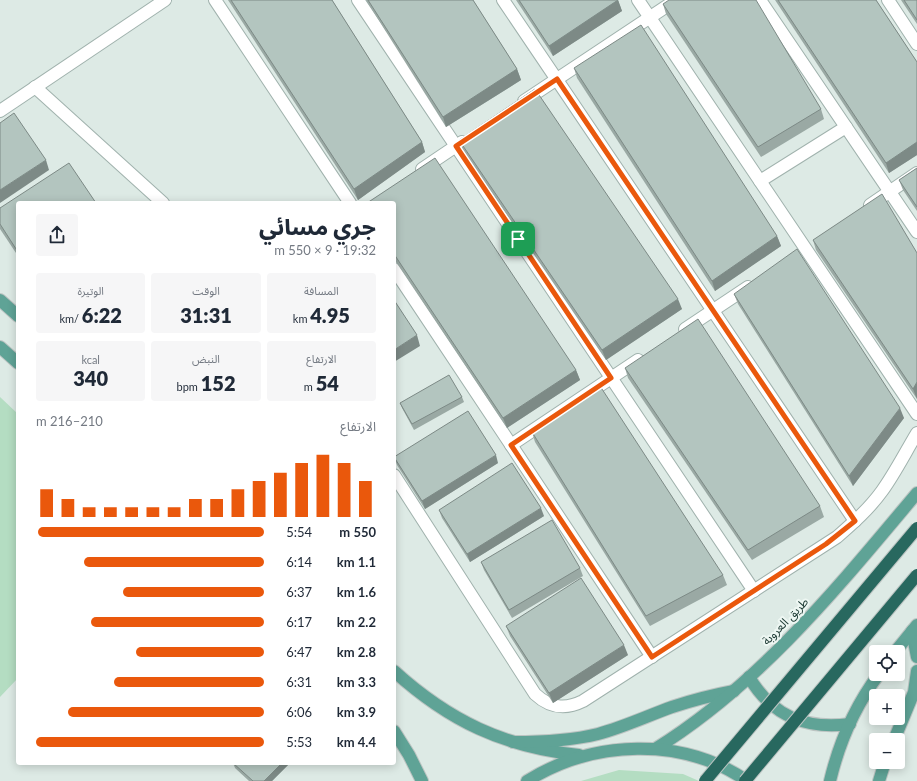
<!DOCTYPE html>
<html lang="ar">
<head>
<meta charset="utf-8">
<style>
	:root { --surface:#fff; --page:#f6f6f7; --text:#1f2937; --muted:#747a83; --accent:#ea580c }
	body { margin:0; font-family:Lato,"Noto Sans Arabic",sans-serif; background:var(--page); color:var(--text); direction:rtl; height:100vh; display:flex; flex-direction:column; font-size:15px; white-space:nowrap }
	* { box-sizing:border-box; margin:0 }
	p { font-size:13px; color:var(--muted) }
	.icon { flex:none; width:22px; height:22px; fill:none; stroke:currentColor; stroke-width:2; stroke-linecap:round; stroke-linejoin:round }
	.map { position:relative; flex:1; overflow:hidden; direction:ltr }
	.side { position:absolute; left:16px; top:201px; width:380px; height:564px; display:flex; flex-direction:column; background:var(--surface); border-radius:4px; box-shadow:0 2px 10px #0003; direction:rtl }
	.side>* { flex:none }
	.controls { position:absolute; left:869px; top:645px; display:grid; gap:8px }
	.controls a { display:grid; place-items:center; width:36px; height:36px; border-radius:4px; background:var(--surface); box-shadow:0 2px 10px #0003; font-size:20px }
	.pin { position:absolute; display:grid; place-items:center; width:34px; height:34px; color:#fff; margin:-17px; border-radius:8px; box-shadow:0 2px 6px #0006 }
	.round { display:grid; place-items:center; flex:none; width:42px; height:42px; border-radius:4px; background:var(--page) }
	.headline { display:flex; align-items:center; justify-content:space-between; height:68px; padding:0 20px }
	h1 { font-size:22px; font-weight:800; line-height:30px }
	.stats { display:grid; grid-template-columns:repeat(3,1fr); gap:6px; height:68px; padding:4px 20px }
	.stats div { display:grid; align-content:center; border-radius:4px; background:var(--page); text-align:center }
	.stats b { font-size:20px; font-weight:800 }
	.stats small { font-size:11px; font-weight:400 }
	.stats p { font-size:11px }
	.chart { height:112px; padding:8px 20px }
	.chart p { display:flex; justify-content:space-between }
	.chart svg { width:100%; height:72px; margin-top:4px; stroke:var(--accent); stroke-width:6 }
	ul { padding:0 20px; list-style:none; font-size:13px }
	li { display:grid; grid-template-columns:64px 48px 1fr; align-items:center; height:30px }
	li i { height:10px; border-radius:5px; background:var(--accent) }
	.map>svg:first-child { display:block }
</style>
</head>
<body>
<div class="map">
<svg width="917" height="781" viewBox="0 0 917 781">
	<rect width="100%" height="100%" fill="#ddeae5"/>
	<g fill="#b4ddc2">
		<polygon points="0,397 18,414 18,678 0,697"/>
		<polygon points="619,770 683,774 699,781 581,781"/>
	</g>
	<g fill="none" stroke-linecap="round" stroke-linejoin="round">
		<g stroke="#a0b2ad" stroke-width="14">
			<g id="minor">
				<polyline points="215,0 350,203"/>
				<polyline points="358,0 754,591"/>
				<polyline points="503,0 855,521"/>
				<polyline points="638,0 917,414"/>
				<polyline points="760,0 917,232"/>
				<polyline points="888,0 917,44"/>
				<polyline points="35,87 163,203"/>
				<polyline points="524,101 676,0"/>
				<polyline points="0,111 165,0"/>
				<polyline points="422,169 462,142"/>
				<polyline points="760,181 846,127"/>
				<polyline points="870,205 917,173"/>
				<polyline points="394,269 652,657"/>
				<polyline points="685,329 748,287"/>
				<polyline points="511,445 638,360"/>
				<path d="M394 475 535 694C550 708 565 710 583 701L837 537C853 523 869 509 882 491 895 473 905 453 917 433"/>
			</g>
		</g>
		<g stroke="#bcc4c2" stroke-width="14">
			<g id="major">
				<polyline points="0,300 18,316"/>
				<polyline points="0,347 18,363"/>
				<polyline points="912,631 917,657"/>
				<polyline points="895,652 917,625"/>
				<path d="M394 671C449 721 504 747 579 755"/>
				<path d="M749 677C772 716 805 730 850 724"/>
				<polyline points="394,731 409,755 422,781"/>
				<polyline points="894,740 914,692 917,671"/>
				<path d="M513 742C542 742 570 741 598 734 624 727 647 716 672 707 693 700 713 695 734 691"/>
				<path d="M655 749C760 684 838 587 917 493"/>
				<path d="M527 781C593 740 682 736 747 781"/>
				<path d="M830 781C839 743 855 706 879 674"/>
				<polyline points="879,781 885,762"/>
			</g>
		</g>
		<use href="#minor" stroke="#fff" stroke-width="12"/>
		<use href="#major" stroke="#5fa396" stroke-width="12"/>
		<g stroke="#bcc4c2" stroke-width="14" stroke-linecap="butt">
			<g id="highway-bridge">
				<polyline points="705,781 917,528"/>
				<polyline points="745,781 917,575"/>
			</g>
		</g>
		<use href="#highway-bridge" stroke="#28685f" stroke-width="12"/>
	</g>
	<g fill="#9aa9a4">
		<polygon points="228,0 332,0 422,142 425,152 358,200"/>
		<polygon points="366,0 473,0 517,69 521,80 446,127"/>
		<polygon points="516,0 618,0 622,11 553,56"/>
		<polygon points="775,0 876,0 917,62 917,155 889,173"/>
		<polygon points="901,0 917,0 917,24"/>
		<polygon points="663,4 821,109 824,119 761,157 666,14"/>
		<polygon points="574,68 777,236 781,246 715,291 577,78"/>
		<polygon points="459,140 682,309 606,360 463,151"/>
		<polygon points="917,168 917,211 903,190 899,180"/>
		<polygon points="18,203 18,256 0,229 0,208"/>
		<polygon points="394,203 576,370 580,380 507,428 394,259"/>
		<polygon points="813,240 917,253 917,399 816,250"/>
		<polygon points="734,294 904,418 853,486 738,304"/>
		<polygon points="625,368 820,506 824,517 752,560 628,378"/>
		<polygon points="462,397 464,402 414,430 402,408 400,403"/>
		<polygon points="532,432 723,575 727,585 650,626 535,442"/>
		<polygon points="394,457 498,463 425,509 397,465"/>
		<polygon points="439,510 544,516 470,562 442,518"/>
		<polygon points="481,562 580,568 583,576 512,618 484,570"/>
		<polygon points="506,626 628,655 553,703 510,636"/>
		<polygon points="233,763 290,763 272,781 249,781 235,768"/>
	</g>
	<g fill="#7d8a86">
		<polygon points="618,0 622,11 553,56 549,46"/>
		<polygon points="517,69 521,80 446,127 443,117"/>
		<polygon points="422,142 425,152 358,200 354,189"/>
		<polygon points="917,142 917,155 889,173 886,163"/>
		<polygon points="46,160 49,170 0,203 0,190"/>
		<polygon points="777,236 781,246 715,291 712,281"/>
		<polygon points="678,299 682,309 606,360 602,350"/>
		<polygon points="417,335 420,346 394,362 394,350"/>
		<polygon points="576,370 580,380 507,428 503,418"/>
		<polygon points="917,382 917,399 913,389"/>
		<polygon points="900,408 904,418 853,486 849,476"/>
		<polygon points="496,455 498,463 425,509 422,501"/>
		<polygon points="541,508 544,516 470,562 467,554"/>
		<polygon points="624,645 628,655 553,703 549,693"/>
		<polygon points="282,763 290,763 272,781 264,781"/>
	</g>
	<g fill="#b3c5bf" stroke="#7d8a86">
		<polygon points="231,0 332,0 422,142 354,189"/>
		<polygon points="368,0 473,0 517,69 443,117"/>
		<polygon points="519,0 618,0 549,46"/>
		<polygon points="669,0 756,0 821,109 758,147 663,4"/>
		<polygon points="778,0 876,0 917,62 917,142 886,163"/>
		<polygon points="904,0 917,0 917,20"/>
		<polygon points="641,25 777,236 712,281 574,68"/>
		<polygon points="535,89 678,299 602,350 459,140"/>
		<polygon points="14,113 46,160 0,190 0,123"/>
		<polygon points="435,158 576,370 503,418 394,254 394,203 367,203"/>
		<polygon points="69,163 96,203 18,203 18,252 0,224 0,208"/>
		<polygon points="917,168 917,207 899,180"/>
		<polygon points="882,194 917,253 917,382 913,389 813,240"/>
		<polygon points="797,249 900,408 849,476 734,294"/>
		<polygon points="394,300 417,335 394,350"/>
		<polygon points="698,319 820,506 748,550 625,368"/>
		<polygon points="449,375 462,397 412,424 400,403"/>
		<polygon points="600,386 723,575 646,616 532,432"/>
		<polygon points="468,411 496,455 422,501 394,457"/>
		<polygon points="512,463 541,508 467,554 439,510"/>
		<polygon points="552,520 580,568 509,610 481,562"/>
		<polygon points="581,578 624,645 549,693 506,626"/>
		<polygon points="233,763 282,763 264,781 253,781"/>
	</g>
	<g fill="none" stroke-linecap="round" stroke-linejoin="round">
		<g stroke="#fff" stroke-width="8">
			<polygon id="route" points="557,79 855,521 826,544 652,657 511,445 611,378 456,146"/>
		</g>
		<use href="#route" stroke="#ea580c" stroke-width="5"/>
	</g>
	<g text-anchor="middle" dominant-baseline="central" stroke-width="4" stroke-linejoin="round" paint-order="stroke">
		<g font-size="12" fill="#1e3b35" stroke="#eef7f3">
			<text transform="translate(785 621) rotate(-46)">طريق العروبة</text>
		</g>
	</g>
</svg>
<div class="controls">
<a><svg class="icon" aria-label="locate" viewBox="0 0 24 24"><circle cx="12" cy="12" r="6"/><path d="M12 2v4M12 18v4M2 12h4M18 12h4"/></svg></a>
<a>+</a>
<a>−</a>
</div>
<div class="pin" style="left:518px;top:239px;background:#1e9e55"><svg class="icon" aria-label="arrive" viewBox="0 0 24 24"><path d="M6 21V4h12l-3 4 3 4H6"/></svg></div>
<section class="side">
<div class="headline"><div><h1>جري مسائي</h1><p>19:32 · 9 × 550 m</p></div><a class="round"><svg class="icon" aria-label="share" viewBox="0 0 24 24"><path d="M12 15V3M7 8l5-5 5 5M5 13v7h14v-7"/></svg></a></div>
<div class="stats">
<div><p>المسافة</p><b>4.95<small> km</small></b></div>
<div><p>الوقت</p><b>31:31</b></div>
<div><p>الوتيرة</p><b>6:22<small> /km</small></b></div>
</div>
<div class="stats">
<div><p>الارتفاع</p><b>54<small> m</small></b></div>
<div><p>النبض</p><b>152<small> bpm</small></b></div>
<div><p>kcal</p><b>340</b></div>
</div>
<div class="chart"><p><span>الارتفاع</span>210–216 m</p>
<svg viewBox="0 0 160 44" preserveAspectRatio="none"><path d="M5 44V27M15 44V33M25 44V38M35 44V38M45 44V38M55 44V38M65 44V38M75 44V33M85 44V33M95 44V27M105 44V22M115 44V17M125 44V11M135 44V6M145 44V11M155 44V22"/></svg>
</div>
<ul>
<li><b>550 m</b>5:54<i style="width:99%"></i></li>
<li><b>1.1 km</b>6:14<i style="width:79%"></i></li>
<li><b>1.6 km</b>6:37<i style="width:62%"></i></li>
<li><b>2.2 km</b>6:17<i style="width:76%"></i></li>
<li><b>2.8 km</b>6:47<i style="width:56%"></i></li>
<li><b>3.3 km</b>6:31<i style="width:66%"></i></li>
<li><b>3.9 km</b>6:06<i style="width:86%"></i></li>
<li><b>4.4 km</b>5:53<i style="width:100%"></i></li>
</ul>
</section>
</div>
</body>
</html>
